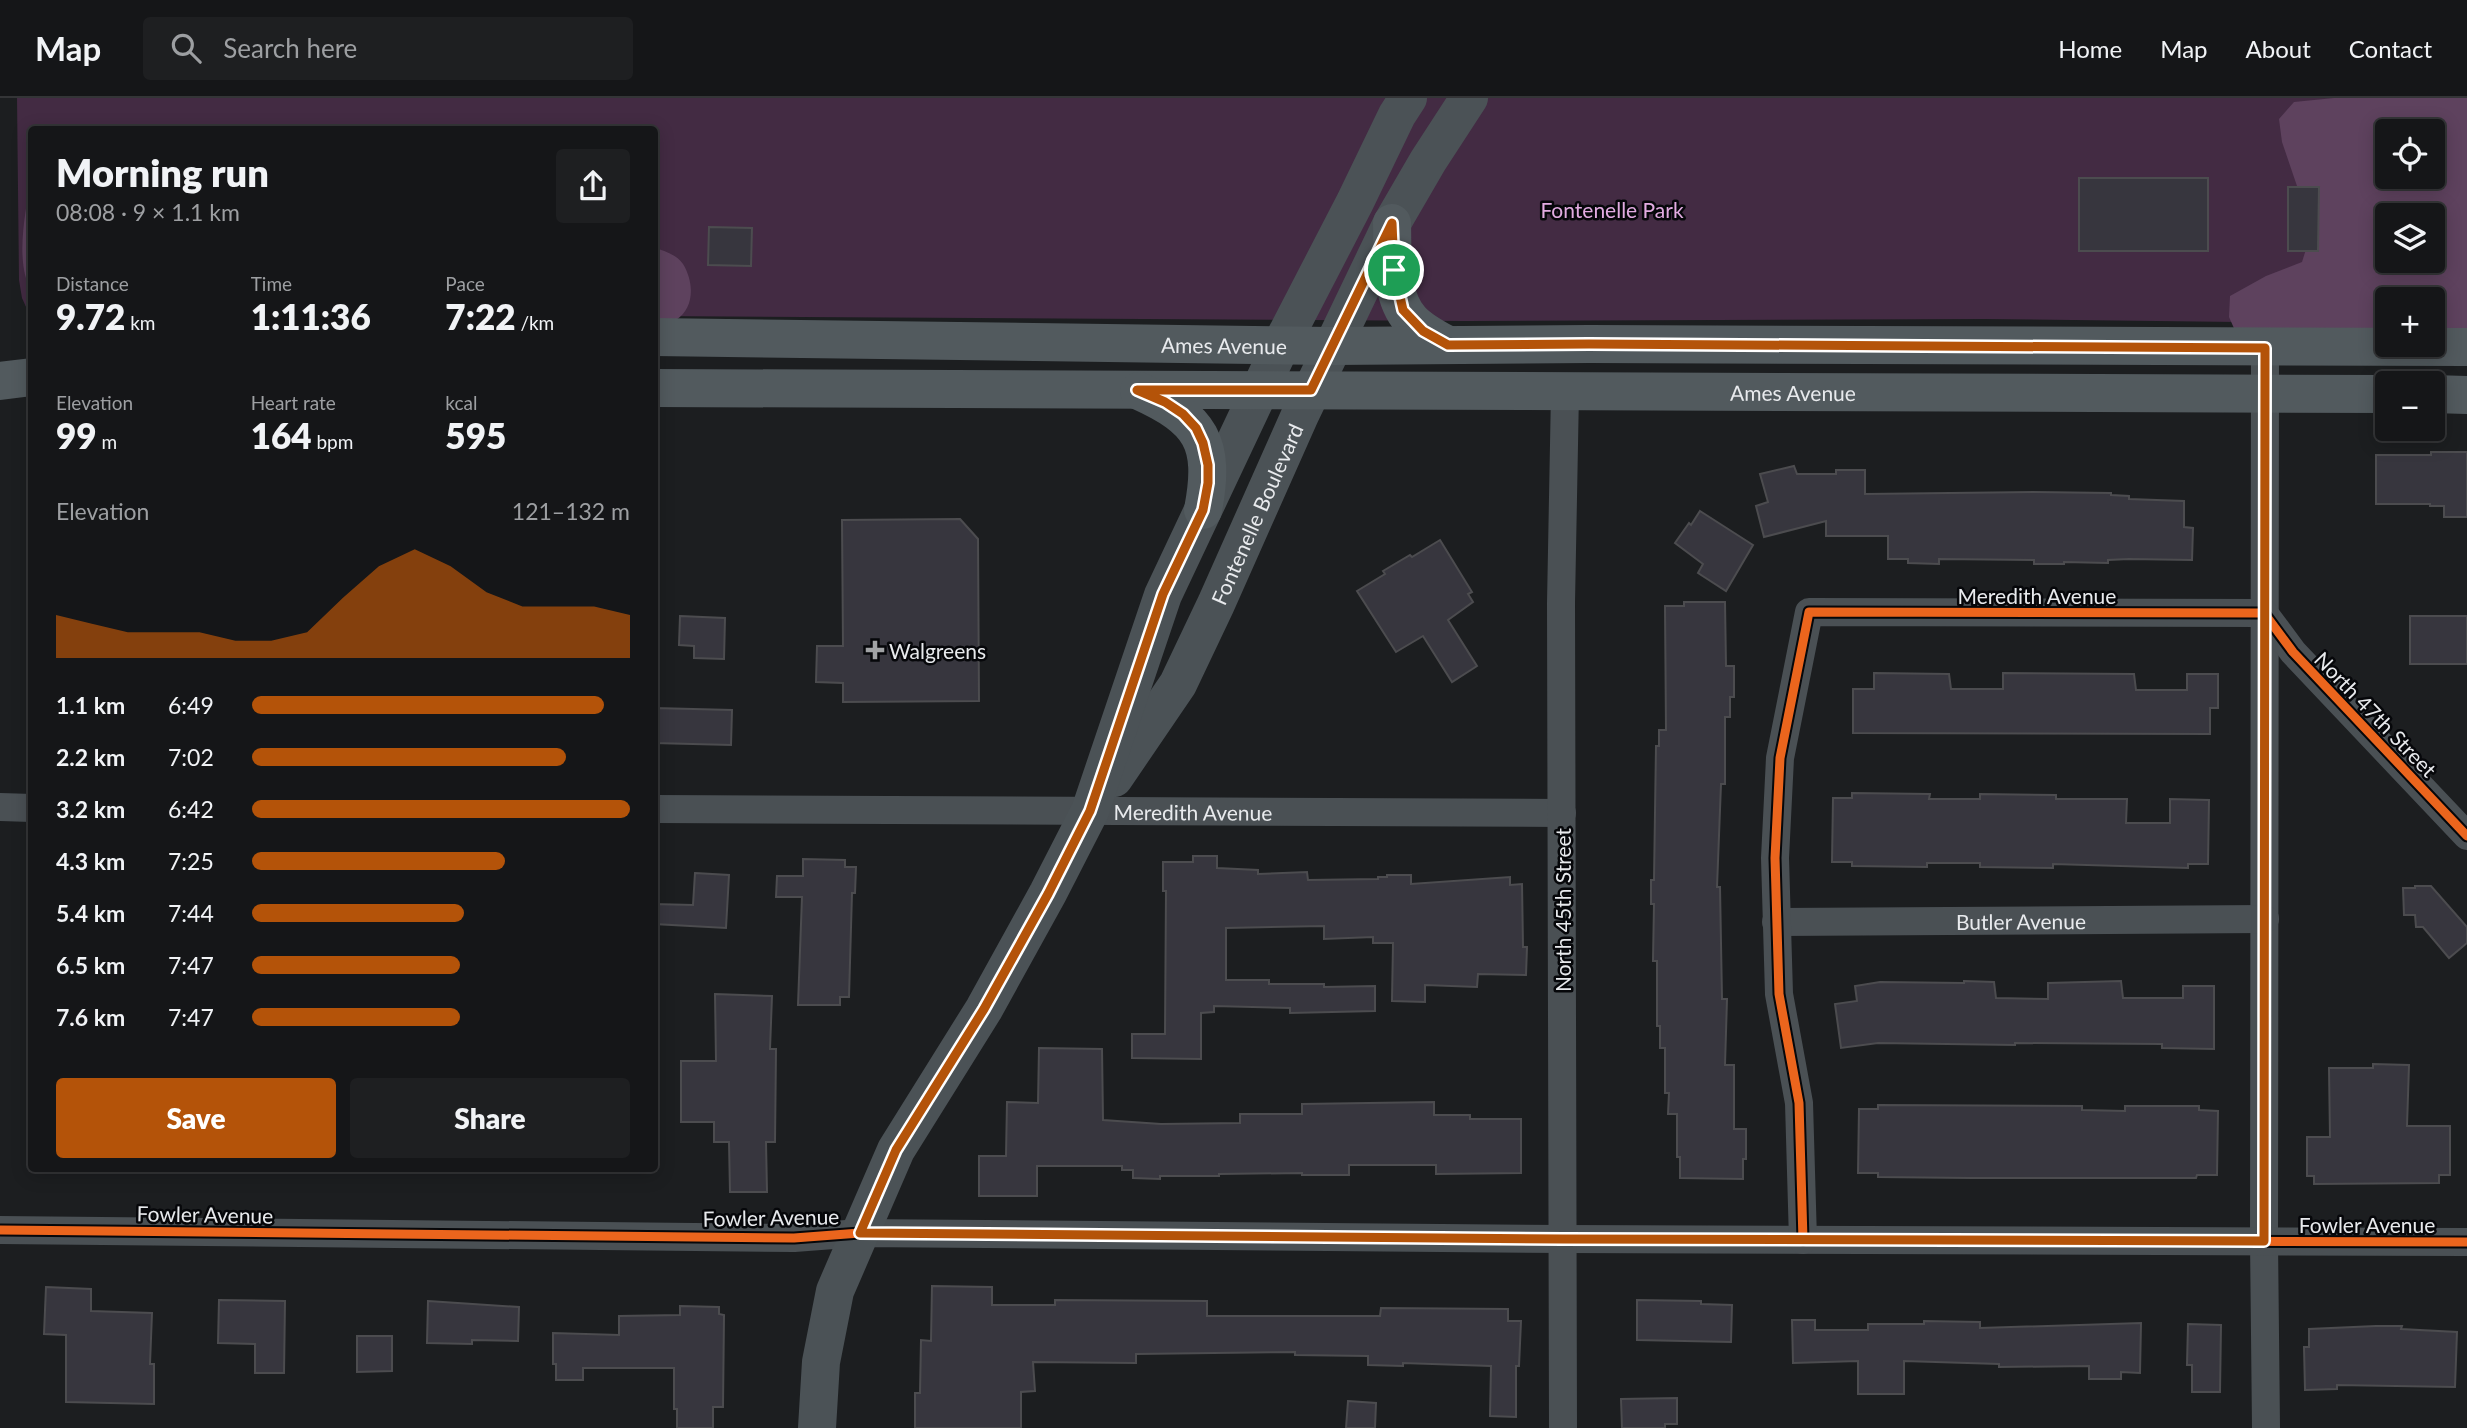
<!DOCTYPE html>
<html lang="en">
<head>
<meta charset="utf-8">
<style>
	:root { --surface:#151618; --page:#1e1f21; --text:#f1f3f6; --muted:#9d9fa2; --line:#343537; --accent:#b45309 }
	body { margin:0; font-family:Lato,sans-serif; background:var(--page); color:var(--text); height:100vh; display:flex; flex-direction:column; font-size:26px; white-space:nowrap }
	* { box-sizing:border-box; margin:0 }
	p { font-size:23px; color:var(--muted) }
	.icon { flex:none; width:38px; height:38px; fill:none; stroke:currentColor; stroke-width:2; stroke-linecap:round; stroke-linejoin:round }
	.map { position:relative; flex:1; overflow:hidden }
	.panel { position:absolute; left:28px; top:28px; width:630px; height:1046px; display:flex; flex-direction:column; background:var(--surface); border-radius:7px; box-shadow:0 4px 18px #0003,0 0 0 2px var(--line) }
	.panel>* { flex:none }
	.buttons { position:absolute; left:2375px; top:21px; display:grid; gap:14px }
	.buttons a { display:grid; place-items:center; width:70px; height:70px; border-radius:7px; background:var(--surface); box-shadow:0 4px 18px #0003,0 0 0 2px var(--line); font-size:35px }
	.pin { position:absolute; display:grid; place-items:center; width:60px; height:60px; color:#fff; margin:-30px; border:4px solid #fff; border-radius:50%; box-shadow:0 2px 7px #0007 }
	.round { display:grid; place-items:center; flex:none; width:74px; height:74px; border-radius:7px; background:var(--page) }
	.headline { display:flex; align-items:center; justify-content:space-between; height:119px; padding:0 28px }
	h1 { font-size:38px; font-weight:800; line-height:52px }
	.metrics { display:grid; grid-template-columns:repeat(3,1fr); gap:10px; height:119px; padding:7px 28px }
	.metrics div { display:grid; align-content:center }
	.metrics b { font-size:35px; font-weight:800 }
	.metrics small { font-size:19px; font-weight:400 }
	.metrics p { font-size:19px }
	.chart { height:196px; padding:14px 28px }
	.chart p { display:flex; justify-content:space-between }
	.chart svg { width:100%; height:126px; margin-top:7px; fill:var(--accent); opacity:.7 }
	.button { display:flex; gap:14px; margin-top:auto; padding:14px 28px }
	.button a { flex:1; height:80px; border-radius:7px; background:var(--accent); color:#fff; font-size:28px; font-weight:800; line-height:80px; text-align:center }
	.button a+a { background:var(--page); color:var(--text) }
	ul { padding:0 28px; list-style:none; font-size:23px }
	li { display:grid; grid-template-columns:112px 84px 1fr; align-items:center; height:52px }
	li i { height:18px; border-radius:9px; background:var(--accent) }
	header { display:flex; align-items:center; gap:42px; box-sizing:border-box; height:98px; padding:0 35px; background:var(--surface); border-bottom:2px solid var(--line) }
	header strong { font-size:33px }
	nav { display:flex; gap:38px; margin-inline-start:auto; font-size:24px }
	.search { width:490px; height:63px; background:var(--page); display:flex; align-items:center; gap:18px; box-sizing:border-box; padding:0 24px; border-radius:7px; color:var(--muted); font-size:26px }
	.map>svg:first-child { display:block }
</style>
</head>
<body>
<header>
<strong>Map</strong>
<div class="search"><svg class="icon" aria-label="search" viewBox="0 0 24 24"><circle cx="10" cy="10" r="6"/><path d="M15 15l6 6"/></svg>Search here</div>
<nav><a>Home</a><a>Map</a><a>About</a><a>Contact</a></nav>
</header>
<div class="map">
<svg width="2467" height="1330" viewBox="0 0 2467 1330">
	<rect width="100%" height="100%" fill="#1c1e20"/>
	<path fill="#432b43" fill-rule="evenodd" d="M17 0H2467L2432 201H2387L2238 224 1983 221 1466 223 655 218 654 32H32L31 220 22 200 19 182ZM2387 33H2432V79H2387ZM2387 117H2432V163H2387Z"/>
	<g fill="#5e425e" fill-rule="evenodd">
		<path d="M2334 0H2467V242H2433L2432 201H2387V242L2237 237 2229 219 2230 198 2266 178 2302 164 2312 132 2282 44 2279 21 2294 4ZM2387 33H2432V79H2387ZM2387 117H2432V163H2387Z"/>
		<path d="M31 84 32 192H31C15 165 25 113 31 84Z"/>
		<path d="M655 150C665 153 677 157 683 166 694 184 695 210 676 222 670 225 661 226 655 228Z"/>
	</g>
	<g fill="#37363e" stroke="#4c4c4f" stroke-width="2">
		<rect x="2079" y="80" width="129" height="73"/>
		<polygon points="2288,89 2319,89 2318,153 2288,153"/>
		<polygon points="709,129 752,130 751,168 708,167"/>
		<polygon points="2431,354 2467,354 2467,419 2444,419 2444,408 2430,408 2430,406 2376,406 2376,357 2431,357"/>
		<polygon points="1794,368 1797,376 1836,376 1836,372 1865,372 1865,396 2034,394 2111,395 2111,397 2129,398 2129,401 2184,403 2184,429 2193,430 2192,462 2129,461 2108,462 2108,465 2064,464 2064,466 2034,466 2034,462 1939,461 1939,466 1908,465 1908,461 1888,461 1888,438 1826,438 1826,423 1764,439 1756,408 1768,404 1760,376"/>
		<polygon points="1700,413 1753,447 1726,493 1698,475 1703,466 1675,445 1689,425 1691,427"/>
		<polygon points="960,421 978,441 979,603 843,604 843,585 816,584 817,548 843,548 842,422"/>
		<polygon points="1440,442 1472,494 1468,496 1473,504 1448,522 1477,568 1452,584 1423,538 1396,554 1357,493 1385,476 1383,473 1410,457 1412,459"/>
		<polygon points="1684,504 1725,504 1726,568 1734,568 1734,599 1730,599 1730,619 1725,619 1725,686 1721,686 1717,789 1720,789 1722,901 1727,901 1725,967 1734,967 1734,1031 1746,1031 1746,1061 1743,1061 1743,1081 1680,1080 1680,1059 1677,1059 1677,1016 1668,1016 1669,995 1665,995 1665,950 1660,950 1660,928 1657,928 1657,863 1653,863 1654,806 1651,806 1651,782 1654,782 1656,648 1659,648 1659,632 1666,632 1665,508 1684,508"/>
		<polygon points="680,518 725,520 724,561 694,560 694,548 679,547"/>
		<rect x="2410" y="518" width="57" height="48"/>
		<polygon points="1874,575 1949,576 1951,591 2003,591 2003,575 2134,576 2136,592 2187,592 2187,576 2218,576 2218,610 2210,610 2210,636 1853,635 1853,591 1874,591"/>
		<polygon points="654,610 732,612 731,647 654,645"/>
		<polygon points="1852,695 1930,696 1929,701 1980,701 1980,696 2056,697 2056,701 2127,701 2126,725 2170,725 2170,701 2209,702 2208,766 2188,766 2188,770 2053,766 2053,770 1980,769 1980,765 1927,765 1927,769 1852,768 1852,764 1832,764 1833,700 1852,700"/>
		<polygon points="1193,758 1217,758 1217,770 1258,772 1258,776 1307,774 1308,782 1378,781 1378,779 1387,779 1387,777 1411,777 1411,786 1510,779 1510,787 1522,786 1523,849 1527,849 1526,877 1478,876 1477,889 1425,887 1425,904 1392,903 1393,845 1373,845 1373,839 1324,841 1324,828 1226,830 1226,882 1269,882 1269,886 1324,886 1324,889 1375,888 1375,913 1290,915 1290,910 1214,908 1214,914 1201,915 1201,961 1132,960 1132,936 1165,936 1166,793 1163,793 1163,764 1193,764"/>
		<polygon points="803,761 845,762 845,769 856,769 855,795 852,795 849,899 840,899 840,907 798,907 802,799 776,799 777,778 803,778"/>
		<polygon points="695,775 729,777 726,830 654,826 654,806 693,807"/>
		<polygon points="2415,788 2431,788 2467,829 2467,845 2449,860 2423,829 2416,829 2415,817 2404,817 2403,790 2415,790"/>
		<polygon points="1964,883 1994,884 1996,900 2048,901 2048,885 2121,883 2123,900 2183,900 2183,888 2214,888 2214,951 2162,950 2162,946 2015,945 2015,947 1878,945 1841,950 1835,906 1857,903 1855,888 1880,884 1964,885"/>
		<polygon points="715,896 772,898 770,951 776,951 775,1044 766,1044 767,1094 730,1094 729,1044 714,1044 714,1024 681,1024 681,963 716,963"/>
		<polygon points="1039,950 1102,951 1103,1022 1161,1026 1240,1025 1240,1016 1302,1016 1302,1006 1434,1004 1434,1017 1470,1017 1470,1021 1521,1021 1521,1075 1436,1076 1436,1067 1349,1067 1349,1077 1302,1077 1302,1075 1219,1076 1219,1078 1160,1078 1160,1081 1133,1080 1133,1072 1122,1072 1122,1068 1037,1068 1037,1098 979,1098 979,1058 1006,1058 1007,1004 1038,1005"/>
		<polygon points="2373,966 2409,967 2407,1028 2450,1028 2450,1077 2439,1077 2439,1085 2314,1086 2314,1078 2307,1078 2307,1039 2330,1039 2329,970 2373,970"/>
		<polygon points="1878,1007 2082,1008 2082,1012 2125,1013 2125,1008 2199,1008 2199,1012 2218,1013 2217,1077 2197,1077 2196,1080 1970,1080 1878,1079 1878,1075 1858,1075 1859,1011 1878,1011"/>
		<polygon points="932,1188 992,1189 992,1207 1055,1207 1055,1202 1207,1203 1207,1218 1380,1218 1381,1210 1508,1211 1508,1223 1521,1223 1519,1268 1516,1268 1516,1319 1490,1318 1491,1268 1403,1265 1403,1268 1368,1267 1368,1258 1295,1257 1295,1254 1136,1256 1136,1265 1033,1264 1035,1293 1021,1294 1021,1330 915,1330 915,1295 920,1295 921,1242 931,1243"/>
		<polygon points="46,1189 91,1191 91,1213 152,1215 150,1266 154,1266 154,1306 66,1304 66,1237 44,1236"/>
		<polygon points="219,1202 285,1203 284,1275 255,1275 255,1246 218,1245"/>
		<polygon points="1637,1202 1701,1203 1701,1206 1732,1207 1731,1244 1637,1242"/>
		<polygon points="428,1203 519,1209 518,1243 472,1242 472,1246 427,1245"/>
		<polygon points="680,1208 719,1209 719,1216 724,1217 723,1309 713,1309 713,1330 677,1330 677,1311 674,1311 674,1270 583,1270 583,1282 556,1282 556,1266 553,1266 553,1235 619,1237 619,1218 680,1217"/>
		<polygon points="1792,1222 1815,1222 1815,1232 1868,1232 1868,1226 1924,1226 1924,1223 1980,1224 1980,1230 2141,1225 2140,1275 2121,1274 2121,1281 2089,1281 2089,1268 1999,1269 1999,1266 1904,1263 1904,1296 1858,1296 1858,1263 1793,1265"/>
		<polygon points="2188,1226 2221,1227 2220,1294 2192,1294 2192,1267 2187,1267"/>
		<polygon points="2376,1228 2402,1228 2401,1231 2457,1234 2455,1289 2337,1287 2337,1291 2305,1292 2304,1249 2309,1249 2309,1231"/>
		<polygon points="357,1238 392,1238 392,1273 357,1274"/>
		<polygon points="1677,1300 1677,1326 1665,1326 1665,1330 1622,1330 1621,1301"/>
		<polygon points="1348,1303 1376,1305 1375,1330 1346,1330"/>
	</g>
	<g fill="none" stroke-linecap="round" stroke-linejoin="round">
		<g stroke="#4a5054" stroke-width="28">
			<polyline points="2265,250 2264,1143 2266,1330"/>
			<polyline points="0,709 32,710"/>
			<path id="s1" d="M654 711 1562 715"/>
			<path id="s2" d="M1776 824 2265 821"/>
			<polyline points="0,1132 794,1140 860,1135 1563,1141 2467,1144"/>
			<polyline points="1803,1142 1799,1005 1779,896 1775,760 1780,660 1809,514 2264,515 2293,554 2467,738"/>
			<polyline points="1563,1330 1561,505 1565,294"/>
		</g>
		<g stroke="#4b5256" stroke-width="38">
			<path id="s3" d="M1114 680 1178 586 1216 506 1300 317 1392 125 1428 63 1469 0"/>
			<polyline points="817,1330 821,1264 835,1193 896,1052 984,911 1048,795 1090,713 1163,497 1281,247 1355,104 1397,17 1408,0"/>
		</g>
		<g stroke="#525a5e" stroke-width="38">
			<path d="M1392 125C1393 156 1389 198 1411 222 1421 233 1435 240 1448 247"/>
			<path id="s4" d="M654 239 1333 248 1589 246 2467 249"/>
			<polyline points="0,283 32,279"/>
			<path id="s5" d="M654 290 2387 296"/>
			<path d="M1139 293C1201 321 1216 344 1203 412"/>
			<polyline points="2432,296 2467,297"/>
		</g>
		<g stroke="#06070a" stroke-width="13">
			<g id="cycleway">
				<polyline points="0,1132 794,1140 860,1135 1563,1141 2467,1144"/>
				<polyline points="1803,1142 1799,1005 1779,896 1775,760 1780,660 1809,514 2264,515 2293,554 2467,738"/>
			</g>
		</g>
		<use href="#cycleway" stroke="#eb651d" stroke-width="9"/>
	</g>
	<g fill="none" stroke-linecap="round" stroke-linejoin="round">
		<g stroke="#fff" stroke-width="14">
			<polygon id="route" points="1392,125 1394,172 1403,212 1423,233 1448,247 1589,246 2265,250 2264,1143 1563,1141 860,1135 896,1052 984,911 1048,796 1090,713 1163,496 1203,412 1208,385 1208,367 1203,345 1196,330 1183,316 1165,304 1137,292 1311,292"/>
		</g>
		<use href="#route" stroke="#b45309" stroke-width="9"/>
	</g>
	<path fill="#a1a3a5" stroke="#06070a" stroke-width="2.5" d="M871.5 541.5h7v7h7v7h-7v7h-7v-7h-7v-7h7z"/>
	<g text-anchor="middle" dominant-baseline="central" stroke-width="5" stroke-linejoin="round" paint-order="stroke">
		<g font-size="21" fill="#e2abe1" stroke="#06070a">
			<text x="1612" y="111">Fontenelle Park</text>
		</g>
		<g font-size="21" fill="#e8eaed" stroke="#06070a">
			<text stroke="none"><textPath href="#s4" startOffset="570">Ames Avenue</textPath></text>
			<text stroke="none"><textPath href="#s5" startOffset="1139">Ames Avenue</textPath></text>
			<text stroke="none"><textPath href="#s3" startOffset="301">Fontenelle Boulevard</textPath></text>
			<text x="2037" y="497">Meredith Avenue</text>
			<text transform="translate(2376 616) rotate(46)">North 47th Street</text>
			<text stroke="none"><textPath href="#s1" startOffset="539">Meredith Avenue</textPath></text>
			<text transform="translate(1562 812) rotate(-90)">North 45th Street</text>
			<text stroke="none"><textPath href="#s2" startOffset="245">Butler Avenue</textPath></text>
			<text transform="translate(205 1116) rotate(1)">Fowler Avenue</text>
			<text transform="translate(771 1119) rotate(-1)">Fowler Avenue</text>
			<text x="2367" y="1126">Fowler Avenue</text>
		</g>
		<g font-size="21" fill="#e8eaed" stroke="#06070a" text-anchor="start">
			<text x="889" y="552">Walgreens</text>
		</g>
	</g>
</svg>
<div class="buttons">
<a><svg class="icon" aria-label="locate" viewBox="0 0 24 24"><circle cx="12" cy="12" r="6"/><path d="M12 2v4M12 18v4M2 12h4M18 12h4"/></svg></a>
<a><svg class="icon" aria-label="layers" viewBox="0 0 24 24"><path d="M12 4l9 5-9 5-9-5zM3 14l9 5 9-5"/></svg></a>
<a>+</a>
<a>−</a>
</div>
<div class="pin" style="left:1394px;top:172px;background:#1e9e55"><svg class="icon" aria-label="arrive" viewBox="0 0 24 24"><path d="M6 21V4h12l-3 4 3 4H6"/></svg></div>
<section class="panel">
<div class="headline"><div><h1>Morning run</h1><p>08:08 · 9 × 1.1 km</p></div><a class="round"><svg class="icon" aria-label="share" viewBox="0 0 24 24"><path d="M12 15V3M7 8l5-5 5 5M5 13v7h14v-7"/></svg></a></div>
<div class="metrics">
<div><p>Distance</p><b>9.72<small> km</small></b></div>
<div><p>Time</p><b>1:11:36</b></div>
<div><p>Pace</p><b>7:22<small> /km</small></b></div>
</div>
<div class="metrics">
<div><p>Elevation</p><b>99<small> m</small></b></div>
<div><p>Heart rate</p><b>164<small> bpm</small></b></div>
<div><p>kcal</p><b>595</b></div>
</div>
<div class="chart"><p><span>Elevation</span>121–132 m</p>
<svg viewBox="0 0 160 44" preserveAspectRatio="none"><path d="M0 44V29L10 32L20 35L30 35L40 35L50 38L60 38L70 35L80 23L90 12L100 6L110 12L120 21L130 26L140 26L150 26L160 29V44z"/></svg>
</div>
<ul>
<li><b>1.1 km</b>6:49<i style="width:93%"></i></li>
<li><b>2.2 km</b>7:02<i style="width:83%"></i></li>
<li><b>3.2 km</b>6:42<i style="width:100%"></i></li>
<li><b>4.3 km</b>7:25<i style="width:67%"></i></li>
<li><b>5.4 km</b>7:44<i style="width:56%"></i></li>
<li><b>6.5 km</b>7:47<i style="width:55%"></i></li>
<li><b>7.6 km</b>7:47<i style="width:55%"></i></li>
</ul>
<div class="button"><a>Save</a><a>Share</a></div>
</section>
</div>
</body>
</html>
